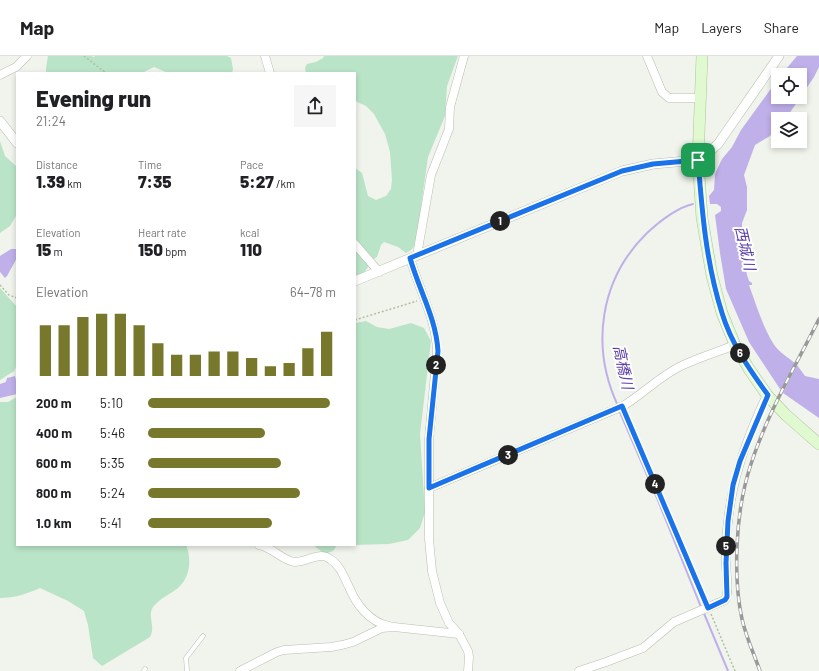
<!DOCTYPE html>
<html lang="en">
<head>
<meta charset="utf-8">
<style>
	:root { --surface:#fff; --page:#f6f6f6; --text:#202124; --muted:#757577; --line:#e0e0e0; --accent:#77782c }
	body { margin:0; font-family:Barlow,"Noto Sans JP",sans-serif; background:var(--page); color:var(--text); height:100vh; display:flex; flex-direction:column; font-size:15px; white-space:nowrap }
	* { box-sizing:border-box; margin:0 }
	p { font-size:13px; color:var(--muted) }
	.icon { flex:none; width:22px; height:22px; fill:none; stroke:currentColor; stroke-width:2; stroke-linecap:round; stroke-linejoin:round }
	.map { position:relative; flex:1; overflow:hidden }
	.drawer { position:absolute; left:16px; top:16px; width:340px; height:474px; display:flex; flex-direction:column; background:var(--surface); border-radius:0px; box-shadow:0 2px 6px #0003 }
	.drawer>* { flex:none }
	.fabs { position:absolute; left:771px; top:12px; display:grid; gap:8px }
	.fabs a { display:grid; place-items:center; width:36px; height:36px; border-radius:0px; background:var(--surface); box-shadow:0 2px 6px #0003; font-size:20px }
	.pin { position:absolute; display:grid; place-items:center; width:34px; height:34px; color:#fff; margin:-17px; border-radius:8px; box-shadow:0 2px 6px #0006 }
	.km { position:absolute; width:20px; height:20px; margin:-10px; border-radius:50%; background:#222; color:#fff; font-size:11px; line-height:20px; text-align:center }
	.round { display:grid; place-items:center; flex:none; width:42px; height:42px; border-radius:0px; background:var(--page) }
	.headline { display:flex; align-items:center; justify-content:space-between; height:68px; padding:0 20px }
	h1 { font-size:22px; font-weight:800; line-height:30px }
	.figures { display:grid; grid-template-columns:repeat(3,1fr); gap:6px; height:68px; padding:4px 20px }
	.figures div { display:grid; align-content:center }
	.figures b { font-size:17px; font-weight:800 }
	.figures small { font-size:11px; font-weight:400 }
	.figures p { font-size:11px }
	.chart { height:112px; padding:8px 20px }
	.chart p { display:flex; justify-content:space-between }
	.chart svg { width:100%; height:72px; margin-top:4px; stroke:var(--accent); stroke-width:6 }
	ul { padding:0 20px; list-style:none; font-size:13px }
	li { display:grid; grid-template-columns:64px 48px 1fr; align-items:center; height:30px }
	li i { height:10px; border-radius:5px; background:var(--accent) }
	header { display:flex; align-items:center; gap:24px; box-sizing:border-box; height:56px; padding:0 20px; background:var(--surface); border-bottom:1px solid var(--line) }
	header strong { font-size:19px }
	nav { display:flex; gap:22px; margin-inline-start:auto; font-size:14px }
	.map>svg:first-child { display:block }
</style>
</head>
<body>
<header>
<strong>Map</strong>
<nav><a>Map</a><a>Layers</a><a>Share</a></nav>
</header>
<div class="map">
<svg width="819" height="615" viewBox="0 0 819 615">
	<rect width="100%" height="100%" fill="#f0f4ec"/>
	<g fill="#bae4c7">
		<polygon points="48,0 91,0 94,1 95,0 227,0 231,2 233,13 232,17 168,17 154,11 142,17 46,17 46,12"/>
		<path d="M324 0H458L447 30 445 60 428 101 421 150 420 171 417 187 411 194 406 197 398 191 384 186 381 189 377 201C367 206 369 218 355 221V112L362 117 368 140 376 144 386 140 391 133 392 124 390 96 385 78 374 58 366 50 355 45V17H306L305 12 307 8 316 6 323 2Z"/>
		<polygon points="0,85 5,100 17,111 17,158 10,170 0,177"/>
		<polygon points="0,232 17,251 17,309 14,315 0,324"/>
		<polygon points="366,265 377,271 389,273 411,267 424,272 431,285 420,378 425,456 420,472 408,484 389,488 353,489 355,489 355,267"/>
		<path d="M17 341V489H186C192 503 190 522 178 532 170 538 159 543 153 551 147 561 156 569 150 581L102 610 93 602 88 569 84 555 68 545 40 532C27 538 14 542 0 542V346H8Z"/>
		<polygon points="313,489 337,489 333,495 325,498"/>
	</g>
	<g fill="#bfb0ea">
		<path d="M797 0H819V11L814 21 789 58 784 63H778V71L770 80 755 89 744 119 747 131V154L742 167V194L747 219 749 225 752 227V229H749C756 248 762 269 773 287 778 296 788 301 796 308L782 336 749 286 726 233 720 197 715 159 721 155V151L717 148H710L709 140 714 134 715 118 722 103 732 91 741 74 778 23V41H800V19H781Z"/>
		<polygon points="11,193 17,193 17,202 7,220 5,222 0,216 0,200"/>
		<polygon points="797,309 805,320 819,323 819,362 783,337"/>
		<polygon points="15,320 17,328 17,338 0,342 0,328 6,326 7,322"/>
	</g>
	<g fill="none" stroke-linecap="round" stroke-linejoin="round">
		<g stroke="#bfb0ea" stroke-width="2">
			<path d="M618 350C590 290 600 223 647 177 660 165 676 152 693 148"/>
			<polyline points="619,354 657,442 701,551"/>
			<polyline points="703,555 728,615"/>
		</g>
		<g stroke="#b8bfb0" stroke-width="5">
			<g id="service">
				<polyline points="144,615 145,613"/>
				<polyline points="187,615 186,602 203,580"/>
			</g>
		</g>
		<g stroke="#b8bfb0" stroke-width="9">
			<g id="minor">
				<polyline points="265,0 270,17"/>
				<polyline points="647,0 662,36 669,42 700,42"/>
				<polyline points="0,19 16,11 27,0"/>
				<polyline points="355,188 379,216"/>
				<polyline points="417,199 431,119 449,73 450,51 464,0"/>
				<path d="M410 202C419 234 436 262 437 295L429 383V483L432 515 440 547 449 567 459 578 468 595 469 601 468 615"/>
				<path d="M429 432 623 350C643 338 660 320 681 310 698 302 717 296 735 289"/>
				<path d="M259 489C272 491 283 505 295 506 307 506 319 495 330 503 340 509 344 521 349 531 356 548 369 566 389 570"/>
				<polyline points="240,615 277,596 284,594 331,591 342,589 353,586 382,572 394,571 459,578"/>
				<path d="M579 615 606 606 643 592 674 566 725 544C730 534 726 520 726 508 725 495 726 480 728 466 732 421 748 379 767 339"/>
			</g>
		</g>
		<g stroke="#b8bfb0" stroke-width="10">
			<g id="tertiary">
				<polyline points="0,65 17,87"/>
				<polyline points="355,225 622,115 653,108 698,104 708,97 718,88 779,0"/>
			</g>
		</g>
		<g stroke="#adc69a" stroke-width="12">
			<polyline id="secondary" points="702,0 698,104 702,162 712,220 722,257 735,289 749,313 767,339 786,359 819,388"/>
		</g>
		<g stroke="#b1bfa2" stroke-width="1.5" stroke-dasharray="2 2" stroke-linecap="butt">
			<polyline points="84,0 106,17"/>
			<polyline points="0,229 9,239 17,242"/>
			<polyline points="355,264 417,245"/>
			<polyline points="626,357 705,545"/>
			<polyline points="711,558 735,615"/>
		</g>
		<use href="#service" stroke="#fff" stroke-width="4"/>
		<use href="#minor" stroke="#fff" stroke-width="8"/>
		<use href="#tertiary" stroke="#fff" stroke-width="9"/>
		<use href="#secondary" stroke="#e1f9d1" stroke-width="11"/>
		<g stroke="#999" stroke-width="3.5">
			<path id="rail" d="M760 615C754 598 746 581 742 563 737 540 736 515 737 491 738 463 742 435 751 408 767 358 795 311 819 263"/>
		</g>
		<use href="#rail" stroke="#fff" stroke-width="2" stroke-dasharray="6" stroke-linecap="butt"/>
	</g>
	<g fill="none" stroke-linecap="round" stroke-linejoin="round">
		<g stroke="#fff" stroke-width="8">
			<path id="route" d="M698 104C702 155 706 207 722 257 731 287 749 313 768 339L740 405 733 429 728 465 726 507 727 541 725 544 708 552 622 350 429 432V383L438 295C436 262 419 234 410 202L622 115 653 108Z"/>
		</g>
		<use href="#route" stroke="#1a73e8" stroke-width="5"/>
	</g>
	<g text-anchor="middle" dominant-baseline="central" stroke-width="4" stroke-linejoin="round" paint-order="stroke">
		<g font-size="15" font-style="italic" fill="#5c3eaa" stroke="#fff">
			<text transform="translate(746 192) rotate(77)">西城川</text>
			<text transform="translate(624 311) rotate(78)">高橋川</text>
		</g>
	</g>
</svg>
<div class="fabs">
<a><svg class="icon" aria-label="locate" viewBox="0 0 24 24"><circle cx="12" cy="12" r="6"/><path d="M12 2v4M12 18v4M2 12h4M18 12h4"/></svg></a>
<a><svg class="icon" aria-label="layers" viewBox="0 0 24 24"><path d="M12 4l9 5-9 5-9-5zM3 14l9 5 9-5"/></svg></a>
</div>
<div class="pin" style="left:698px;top:104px;background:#1e9e55"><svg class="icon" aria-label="arrive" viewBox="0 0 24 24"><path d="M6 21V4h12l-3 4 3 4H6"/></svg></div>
<b class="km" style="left:500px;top:165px">1</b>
<b class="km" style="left:436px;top:309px">2</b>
<b class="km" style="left:508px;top:399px">3</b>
<b class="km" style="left:655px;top:428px">4</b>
<b class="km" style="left:726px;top:490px">5</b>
<b class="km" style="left:740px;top:297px">6</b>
<section class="drawer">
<div class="headline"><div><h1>Evening run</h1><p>21:24</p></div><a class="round"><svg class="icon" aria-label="share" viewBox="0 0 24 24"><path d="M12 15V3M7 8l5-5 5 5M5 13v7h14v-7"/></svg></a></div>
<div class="figures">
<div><p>Distance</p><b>1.39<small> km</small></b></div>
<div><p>Time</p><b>7:35</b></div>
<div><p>Pace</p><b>5:27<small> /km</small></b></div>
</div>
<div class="figures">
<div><p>Elevation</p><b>15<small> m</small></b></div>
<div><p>Heart rate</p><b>150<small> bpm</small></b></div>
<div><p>kcal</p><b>110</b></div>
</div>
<div class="chart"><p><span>Elevation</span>64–78 m</p>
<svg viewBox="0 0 160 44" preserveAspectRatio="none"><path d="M5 44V13M15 44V13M25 44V8M35 44V6M45 44V6M55 44V13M65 44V24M75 44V31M85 44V31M95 44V29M105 44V29M115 44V33M125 44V38M135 44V36M145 44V27M155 44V17"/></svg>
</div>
<ul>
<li><b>200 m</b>5:10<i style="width:97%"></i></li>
<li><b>400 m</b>5:46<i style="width:62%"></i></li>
<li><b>600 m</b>5:35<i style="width:71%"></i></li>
<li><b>800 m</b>5:24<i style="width:81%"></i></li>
<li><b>1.0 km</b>5:41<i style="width:66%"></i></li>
</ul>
</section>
</div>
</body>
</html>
